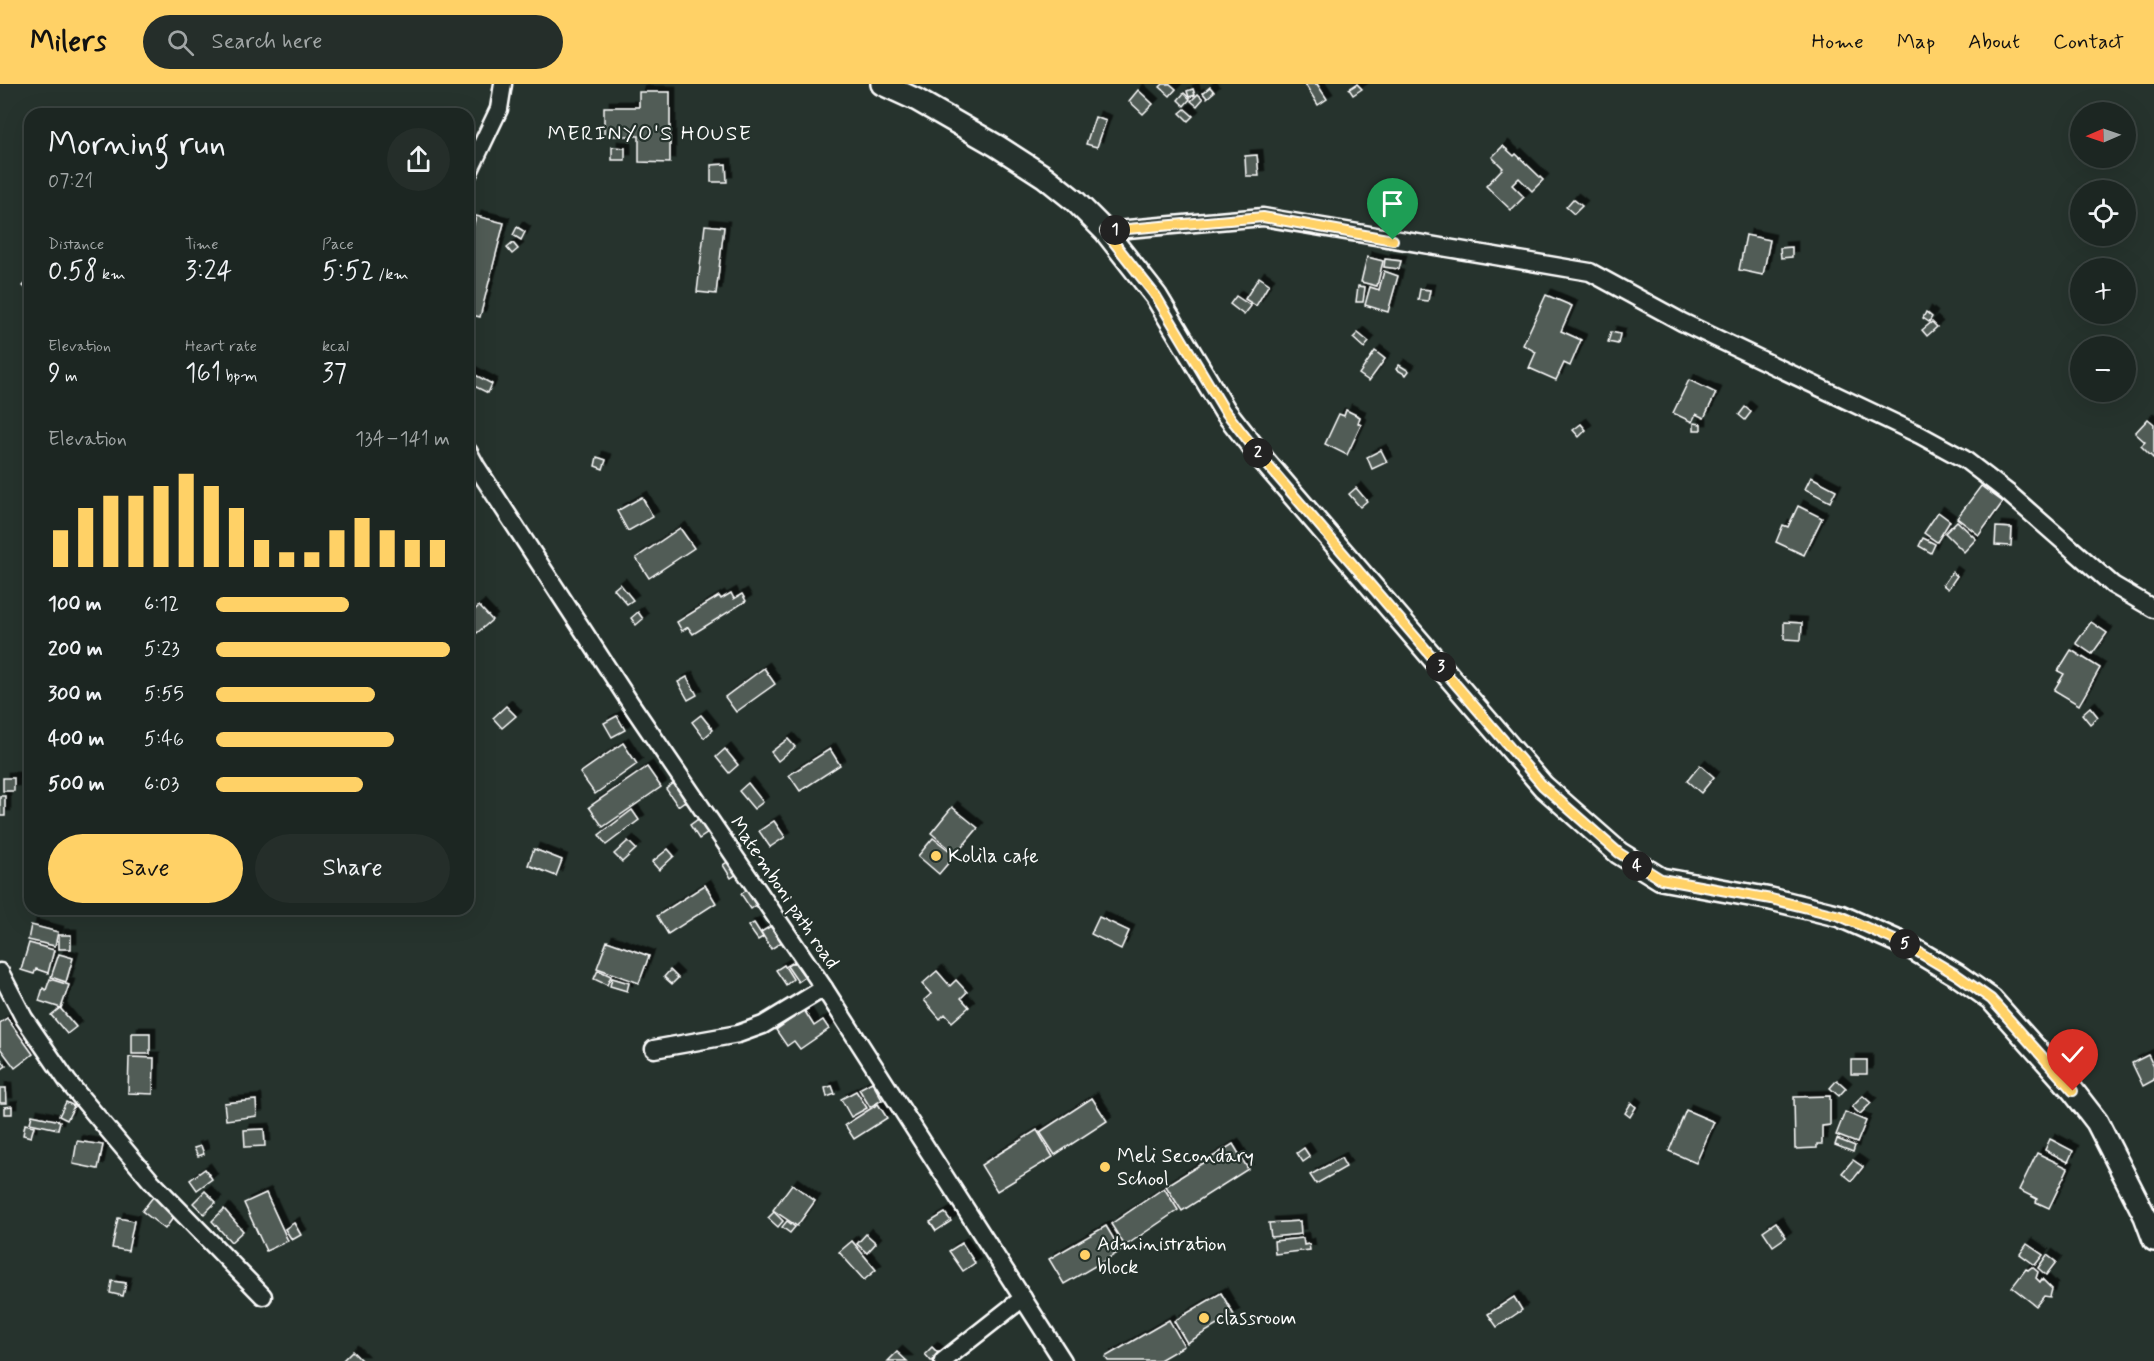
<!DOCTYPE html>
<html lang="en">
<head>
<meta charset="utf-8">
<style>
	:root { --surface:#1c2622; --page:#252e2a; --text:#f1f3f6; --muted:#a0a5a5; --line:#3a4340; --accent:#ffd166 }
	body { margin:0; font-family:Mynerve,sans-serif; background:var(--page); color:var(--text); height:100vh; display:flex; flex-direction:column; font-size:22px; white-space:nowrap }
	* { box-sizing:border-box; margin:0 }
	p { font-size:20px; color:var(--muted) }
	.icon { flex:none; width:33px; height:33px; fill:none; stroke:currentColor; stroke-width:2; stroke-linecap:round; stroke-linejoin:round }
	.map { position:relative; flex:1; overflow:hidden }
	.sheet { position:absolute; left:24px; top:24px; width:450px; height:807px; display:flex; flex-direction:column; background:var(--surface); border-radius:18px; box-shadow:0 6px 24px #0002,0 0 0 2px var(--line) }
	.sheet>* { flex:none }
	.needle { width:39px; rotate:268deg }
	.controls { position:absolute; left:2070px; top:18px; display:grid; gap:12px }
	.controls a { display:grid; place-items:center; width:66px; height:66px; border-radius:50%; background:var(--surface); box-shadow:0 6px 24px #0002,0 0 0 2px var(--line); font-size:30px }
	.pin { position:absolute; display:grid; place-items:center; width:51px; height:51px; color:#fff; margin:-62px -26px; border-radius:50% 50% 50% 0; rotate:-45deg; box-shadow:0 0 6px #0007 }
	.pin .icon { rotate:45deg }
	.km { position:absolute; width:30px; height:30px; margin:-15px; border-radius:50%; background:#222; color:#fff; font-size:16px; line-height:30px; text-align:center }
	.round { display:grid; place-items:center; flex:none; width:63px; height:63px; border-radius:32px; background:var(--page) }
	.summary { display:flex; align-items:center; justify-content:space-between; height:102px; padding:0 24px }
	h1 { font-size:33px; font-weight:600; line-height:45px }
	.stats { display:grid; grid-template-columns:repeat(3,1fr); gap:9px; height:102px; padding:6px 24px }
	.stats div { display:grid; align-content:center }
	.stats b { font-size:26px; font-weight:600 }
	.stats small { font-size:16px; font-weight:400 }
	.stats p { font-size:16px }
	.chart { height:168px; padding:12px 24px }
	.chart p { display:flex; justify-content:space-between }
	.chart svg { width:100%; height:108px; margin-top:6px; stroke:var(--accent); stroke-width:6 }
	.cta { display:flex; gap:12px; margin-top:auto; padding:12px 24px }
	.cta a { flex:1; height:69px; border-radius:36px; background:var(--accent); color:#111; font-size:24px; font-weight:600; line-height:69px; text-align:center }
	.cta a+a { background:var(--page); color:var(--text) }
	ul { padding:0 24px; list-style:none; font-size:20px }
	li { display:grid; grid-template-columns:96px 72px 1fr; align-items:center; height:45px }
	li i { height:15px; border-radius:8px; background:var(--accent) }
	header { display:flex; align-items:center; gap:36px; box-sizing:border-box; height:84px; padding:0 30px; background:var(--accent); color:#111 }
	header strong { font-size:28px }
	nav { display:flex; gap:33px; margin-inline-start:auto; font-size:21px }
	.search { width:420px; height:54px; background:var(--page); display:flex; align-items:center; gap:15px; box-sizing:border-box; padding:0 21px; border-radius:33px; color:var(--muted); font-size:22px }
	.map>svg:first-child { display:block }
</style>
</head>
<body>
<header>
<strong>Milers</strong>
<div class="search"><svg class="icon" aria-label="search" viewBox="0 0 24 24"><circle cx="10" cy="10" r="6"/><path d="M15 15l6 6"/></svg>Search here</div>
<nav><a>Home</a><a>Map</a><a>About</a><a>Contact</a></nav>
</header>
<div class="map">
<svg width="2154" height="1277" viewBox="0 0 2154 1277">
	<defs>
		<filter id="shadow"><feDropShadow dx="5.5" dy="-5.5" stdDeviation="0" flood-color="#0009"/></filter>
	</defs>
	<rect width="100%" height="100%" fill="#26332d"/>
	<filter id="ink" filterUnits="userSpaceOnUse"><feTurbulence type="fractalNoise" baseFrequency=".0167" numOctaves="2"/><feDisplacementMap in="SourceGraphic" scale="12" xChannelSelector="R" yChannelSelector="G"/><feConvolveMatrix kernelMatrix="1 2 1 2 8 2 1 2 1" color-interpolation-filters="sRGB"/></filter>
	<g filter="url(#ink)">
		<g fill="#515c57" stroke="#fff" stroke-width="1.5" filter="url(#shadow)">
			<polygon points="1163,0 1170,0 1176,5 1170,12 1160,3"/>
			<polygon points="1305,0 1317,0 1327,15 1318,21"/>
			<polygon points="1357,0 1362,5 1353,11 1349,5"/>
			<polygon points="1210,3 1214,8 1207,14 1203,9"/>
			<polygon points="1193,5 1195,11 1189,13 1187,7"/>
			<polygon points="1138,6 1153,20 1143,30 1129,17"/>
			<polygon points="639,8 670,8 670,79 639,78 639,52 604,52 604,23 639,23"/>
			<polygon points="1184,9 1190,15 1184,22 1178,16"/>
			<polygon points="1198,10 1203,15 1197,22 1191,17"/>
			<polygon points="1185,25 1193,32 1188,37 1180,29"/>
			<polygon points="1095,33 1106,37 1097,63 1086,60"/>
			<polygon points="1503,62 1514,72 1516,70 1543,96 1532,107 1519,94 1512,101 1524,113 1511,126 1486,102 1503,84 1492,73"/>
			<polygon points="612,63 625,64 625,76 612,76"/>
			<polygon points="1257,71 1259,92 1246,92 1245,72"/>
			<polygon points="726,80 727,98 711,98 711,81"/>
			<polygon points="1573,115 1582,122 1574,130 1566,123"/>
			<polygon points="476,132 504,139 480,233 468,230 468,163"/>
			<polygon points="705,141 724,143 716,210 697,208"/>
			<polygon points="517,143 525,148 521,156 513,151"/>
			<polygon points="1746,151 1770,156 1763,191 1739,186"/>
			<polygon points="513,159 518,165 512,170 507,164"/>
			<polygon points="1792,163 1792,173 1781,174 1780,164"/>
			<polygon points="1367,173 1383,177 1377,202 1361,198"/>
			<polygon points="1385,175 1401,177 1399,185 1384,183"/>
			<polygon points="1384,187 1398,192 1388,228 1365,221 1370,203 1379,206"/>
			<polygon points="1259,193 1269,200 1256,222 1245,215"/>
			<polygon points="30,195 30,208 23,202"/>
			<polygon points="1358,202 1365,203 1363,218 1356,218"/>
			<polygon points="1420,205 1430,206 1428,217 1418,216"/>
			<polygon points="1546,211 1572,222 1561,247 1581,256 1570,282 1564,279 1556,296 1529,284 1536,268 1523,261"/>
			<polygon points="1236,212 1251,222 1244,231 1230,220"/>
			<polygon points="1926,228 1932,233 1929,238 1923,234"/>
			<polygon points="1932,238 1937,243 1927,252 1922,246"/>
			<polygon points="1611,248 1620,250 1618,260 1608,258"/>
			<polygon points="1358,249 1369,258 1364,264 1353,254"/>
			<polygon points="1375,267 1385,275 1369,297 1359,290"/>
			<polygon points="1399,281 1409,287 1406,291 1396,285"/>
			<polygon points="468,287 492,300 488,309 468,299"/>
			<polygon points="1689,296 1716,309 1704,334 1696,330 1692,338 1673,329"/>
			<polygon points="1745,323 1751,328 1745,336 1739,331"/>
			<polygon points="1346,326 1360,333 1358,339 1361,341 1347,371 1325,360 1339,330 1344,332"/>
			<polygon points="2148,335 2154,340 2154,375 2141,362 2145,358 2135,349"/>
			<polygon points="1694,339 1701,340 1701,346 1694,346"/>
			<polygon points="1581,340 1586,346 1579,353 1573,346"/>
			<polygon points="1381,366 1387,378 1372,385 1367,373"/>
			<polygon points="597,373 606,376 603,385 595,382"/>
			<polygon points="1811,393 1836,406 1830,418 1805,405"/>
			<polygon points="1981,402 2003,418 1979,451 1957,434"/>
			<polygon points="1356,404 1367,417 1360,423 1349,410"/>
			<polygon points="642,413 653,433 628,447 617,427"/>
			<polygon points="1798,422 1822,434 1804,471 1776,458 1783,441 1788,443"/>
			<polygon points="1938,428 1950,437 1937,458 1924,449"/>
			<polygon points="1957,437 1976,455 1964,468 1945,449"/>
			<polygon points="1996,443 2012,444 2011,462 1995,461"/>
			<polygon points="680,444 694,464 649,494 636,474"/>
			<polygon points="1923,454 1935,460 1931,469 1919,462"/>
			<polygon points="1952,488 1957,492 1948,505 1943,501"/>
			<polygon points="620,500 633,516 627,520 614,505"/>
			<polygon points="731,509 734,515 742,510 746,517 693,550 688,543 682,547 677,538 719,512 721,515"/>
			<polygon points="479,522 492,536 477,549 468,539 468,532"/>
			<polygon points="638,528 643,535 636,541 631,534"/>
			<polygon points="1784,538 1802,539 1801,556 1784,555"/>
			<polygon points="2091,538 2107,549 2092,570 2076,559"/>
			<polygon points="2071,566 2100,584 2079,621 2054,606 2064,590 2058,587"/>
			<polygon points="764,584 775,600 736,628 725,613"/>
			<polygon points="687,593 697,611 688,616 678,598"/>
			<polygon points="506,622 516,632 502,644 493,634"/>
			<polygon points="2090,623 2098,633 2090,640 2082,630"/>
			<polygon points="701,631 713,646 704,654 692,638"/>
			<polygon points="617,632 625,646 612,653 604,639"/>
			<polygon points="788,655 795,663 778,677 771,668"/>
			<polygon points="623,659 637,680 595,710 580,689"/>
			<polygon points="725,665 738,681 729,689 716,673"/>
			<polygon points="830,665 840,681 800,707 789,691"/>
			<polygon points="1700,681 1714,693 1701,709 1687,697"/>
			<polygon points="647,683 661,703 603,743 589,723"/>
			<rect x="3" y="694" width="11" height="13"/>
			<polygon points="678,696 690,713 678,722 666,705"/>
			<polygon points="748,699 763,718 754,725 739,707"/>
			<rect x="0" y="712" width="5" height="20"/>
			<polygon points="952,723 978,744 956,770 931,749"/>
			<polygon points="632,726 639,736 606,761 599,751"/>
			<polygon points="701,733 711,747 699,755 690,741"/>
			<polygon points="774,737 785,753 770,763 759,747"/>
			<polygon points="933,754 955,771 939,790 918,772"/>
			<polygon points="628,757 636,765 622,778 614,770"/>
			<polygon points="534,765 562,776 556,792 528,781"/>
			<polygon points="668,765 674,772 659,786 652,778"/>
			<polygon points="732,775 740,788 731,794 723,781"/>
			<polygon points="705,801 716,819 668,850 657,832"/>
			<polygon points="748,805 758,820 751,825 741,810"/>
			<polygon points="1099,833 1129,847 1121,865 1091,850"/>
			<polygon points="754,839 763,853 758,856 748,842"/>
			<polygon points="31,841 58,848 55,862 28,856"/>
			<polygon points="771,842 782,858 771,865 761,848"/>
			<rect x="59" y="851" width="12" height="14"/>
			<polygon points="607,857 649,872 639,899 597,884"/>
			<polygon points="29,859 54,866 48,889 36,885 34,890 21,886"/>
			<polygon points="59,870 73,874 66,898 51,893"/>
			<polygon points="794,878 805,893 798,898 787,882"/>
			<polygon points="784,881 793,895 786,901 776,886"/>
			<polygon points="598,886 611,892 607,901 594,895"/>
			<polygon points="670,886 678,894 672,900 664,893"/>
			<polygon points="937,887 950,902 956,896 967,908 961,914 969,923 952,938 945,930 940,935 924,916 931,910 922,900"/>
			<polygon points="612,894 629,899 627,907 610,902"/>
			<polygon points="50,895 69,901 61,924 39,917 43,904 46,906"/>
			<polygon points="60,924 76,943 67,950 51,931"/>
			<polygon points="804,926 814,942 823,936 829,945 800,965 794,957 787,962 776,946"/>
			<polygon points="7,934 33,970 15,984 0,964 0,939"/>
			<rect x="132" y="949" width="18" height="21"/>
			<polygon points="2148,971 2154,983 2154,996 2143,1002 2132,979"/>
			<polygon points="129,973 154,974 153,1010 128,1009"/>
			<polygon points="1,975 6,982 0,986 0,976"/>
			<rect x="1851" y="976" width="16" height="14"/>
			<polygon points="1837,996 1846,1004 1839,1012 1830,1004"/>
			<polygon points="872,998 882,1016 870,1023 859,1005"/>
			<polygon points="832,1002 835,1010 827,1013 825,1004"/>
			<polygon points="0,1004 6,1004 7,1019 0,1019"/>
			<polygon points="856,1007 867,1024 851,1033 841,1015"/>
			<polygon points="1830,1012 1830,1041 1822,1042 1822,1060 1817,1060 1817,1064 1795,1065 1794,1013"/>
			<polygon points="1863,1012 1871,1019 1860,1030 1852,1023"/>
			<polygon points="1092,1014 1107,1037 1055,1071 1040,1048"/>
			<polygon points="256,1016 257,1032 226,1036 224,1019"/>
			<polygon points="66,1018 74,1022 67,1036 59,1032"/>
			<polygon points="1631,1019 1636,1023 1630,1033 1625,1029"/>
			<polygon points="878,1020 887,1034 854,1055 845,1041"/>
			<polygon points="12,1022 12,1030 5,1030 5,1023"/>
			<polygon points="1686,1026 1714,1038 1696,1079 1669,1067"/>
			<polygon points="1845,1028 1866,1037 1857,1059 1836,1051"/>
			<polygon points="32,1031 60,1037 58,1045 30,1039"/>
			<polygon points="25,1040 34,1042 31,1053 23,1051"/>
			<polygon points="264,1045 265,1062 245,1063 244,1046"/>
			<polygon points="1037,1046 1053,1073 997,1107 981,1081"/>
			<polygon points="1837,1055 1855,1062 1853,1068 1835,1061"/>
			<polygon points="2050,1055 2073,1067 2068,1078 2045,1066"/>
			<polygon points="77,1057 103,1061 98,1085 73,1080"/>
			<polygon points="1233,1060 1248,1085 1182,1127 1166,1102"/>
			<polygon points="201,1062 204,1070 198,1072 194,1064"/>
			<polygon points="1304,1064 1310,1073 1303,1078 1297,1069"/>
			<polygon points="2037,1069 2068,1084 2049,1124 2036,1118 2037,1115 2019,1106"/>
			<polygon points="1341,1074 1346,1083 1316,1100 1310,1091"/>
			<polygon points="1853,1076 1863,1083 1852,1097 1842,1089"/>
			<polygon points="205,1085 212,1095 197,1106 190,1096"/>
			<polygon points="792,1100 815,1117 797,1142 773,1126"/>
			<polygon points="1164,1104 1178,1126 1125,1162 1111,1140"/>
			<polygon points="205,1107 216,1118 204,1130 193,1119"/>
			<polygon points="266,1109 288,1157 266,1167 244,1119"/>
			<polygon points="153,1113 176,1130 165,1145 142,1127"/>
			<polygon points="224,1125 243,1147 231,1158 212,1137"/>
			<polygon points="774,1128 783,1137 778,1143 768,1134"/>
			<polygon points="945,1129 951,1137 936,1147 930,1138"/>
			<polygon points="118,1134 134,1137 128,1167 112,1164"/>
			<polygon points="787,1137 795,1143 790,1149 782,1143"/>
			<polygon points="1300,1137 1301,1150 1271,1153 1269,1139"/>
			<polygon points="1776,1138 1786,1153 1773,1162 1763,1147"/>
			<polygon points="294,1139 301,1151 292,1156 285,1145"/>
			<polygon points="1106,1142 1121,1167 1064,1200 1049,1175"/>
			<polygon points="866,1150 876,1159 867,1169 857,1160"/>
			<polygon points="1303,1154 1304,1161 1309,1160 1310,1166 1275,1170 1274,1157"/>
			<polygon points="852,1157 876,1186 864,1196 839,1168"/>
			<polygon points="962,1159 975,1179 963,1187 949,1167"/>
			<polygon points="2027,1160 2043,1171 2035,1181 2020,1170"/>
			<polygon points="2047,1171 2056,1178 2046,1191 2038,1184"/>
			<polygon points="2032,1183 2038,1188 2036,1194 2040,1198 2042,1195 2052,1205 2050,1213 2044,1212 2036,1222 2012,1203 2026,1185 2028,1186"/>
			<polygon points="112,1197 126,1199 123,1212 110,1209"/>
			<polygon points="1221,1209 1234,1231 1187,1259 1174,1237"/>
			<polygon points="1514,1213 1522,1226 1497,1243 1488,1230"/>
			<polygon points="1169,1236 1184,1262 1158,1277 1108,1277 1105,1273"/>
			<polygon points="932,1263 941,1272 935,1277 931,1277 925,1270"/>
			<polygon points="352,1267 362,1277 342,1277"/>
			<polygon points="897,1268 907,1277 888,1277"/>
		</g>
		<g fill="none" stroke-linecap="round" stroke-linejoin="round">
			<g stroke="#fff" stroke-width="21">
				<g id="minor">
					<polyline points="468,90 499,25 503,0"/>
					<polyline points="1105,147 1263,133 1590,188 1682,238 1920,351 1964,375 2007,408 2113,501 2154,525"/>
					<polyline points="468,367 476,382 631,620 824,904 1063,1277"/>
					<polyline points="0,888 24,934 68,998 151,1097 263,1212"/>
					<polyline points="654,965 738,950 763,941 824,904"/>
					<polyline points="943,1277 1023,1214"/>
				</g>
			</g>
			<g stroke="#fff" stroke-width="26">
				<polyline id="tertiary" points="882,0 917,16 997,62 1045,93 1075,117 1105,147 1156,212 1225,327 1265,378 1543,702 1619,769 1661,795 1771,815 1840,832 1908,862 1957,891 1991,915 2073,1007 2097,1038 2145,1132 2154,1156"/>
			</g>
			<use href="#minor" stroke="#26332d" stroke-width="16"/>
			<use href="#tertiary" stroke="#26332d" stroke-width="21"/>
		</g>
	</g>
	<g fill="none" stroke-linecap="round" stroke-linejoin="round" filter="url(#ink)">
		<g stroke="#fff" stroke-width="12">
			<polyline id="route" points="1393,156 1263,133 1105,147 1156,212 1225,327 1265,378 1543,702 1619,769 1661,795 1771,815 1840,832 1908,862 1957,891 1991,915 2073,1007"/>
		</g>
		<use href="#route" stroke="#ffd166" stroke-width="8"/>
	</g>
	<g fill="#ffd166" stroke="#26332d" stroke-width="2">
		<circle cx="936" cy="772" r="6"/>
		<circle cx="1105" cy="1083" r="6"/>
		<circle cx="1085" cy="1171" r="6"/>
		<circle cx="1204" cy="1234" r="6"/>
	</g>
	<g text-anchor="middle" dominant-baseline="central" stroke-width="4.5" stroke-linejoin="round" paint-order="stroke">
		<g font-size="20" fill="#fff" stroke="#26332d" text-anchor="start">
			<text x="948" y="772">Kolila cafe</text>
			<text x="1117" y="1072">Meli Secondary<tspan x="1117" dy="23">School</tspan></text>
			<text x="1097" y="1160">Administration<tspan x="1097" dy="23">block</tspan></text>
			<text x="1216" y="1234">classroom</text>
		</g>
		<g font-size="20" fill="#fff" stroke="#26332d">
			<text transform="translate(784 809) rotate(56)">Matemboni path road</text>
		</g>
		<g font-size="21" letter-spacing="1.5" fill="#fff" stroke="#26332d">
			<text x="650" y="50">MERINYO'S HOUSE</text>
		</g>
	</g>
</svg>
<div class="controls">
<a><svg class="needle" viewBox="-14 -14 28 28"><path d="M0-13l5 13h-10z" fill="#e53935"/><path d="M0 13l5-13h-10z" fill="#a0a5a5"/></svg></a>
<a><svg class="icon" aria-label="locate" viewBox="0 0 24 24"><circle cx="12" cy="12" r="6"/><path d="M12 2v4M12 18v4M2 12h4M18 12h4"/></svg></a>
<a>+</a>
<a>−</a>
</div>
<div class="pin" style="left:1393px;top:156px;background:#1e9e55"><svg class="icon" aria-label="arrive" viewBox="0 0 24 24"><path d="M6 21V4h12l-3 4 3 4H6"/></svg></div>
<div class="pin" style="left:2073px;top:1007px;background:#d93025"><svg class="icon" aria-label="check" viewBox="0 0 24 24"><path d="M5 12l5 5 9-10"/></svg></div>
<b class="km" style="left:1115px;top:146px">1</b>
<b class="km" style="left:1258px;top:369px">2</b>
<b class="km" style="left:1441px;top:583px">3</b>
<b class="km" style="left:1637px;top:782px">4</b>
<b class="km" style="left:1905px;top:860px">5</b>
<section class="sheet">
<div class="summary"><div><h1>Morning run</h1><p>07:21</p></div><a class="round"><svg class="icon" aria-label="share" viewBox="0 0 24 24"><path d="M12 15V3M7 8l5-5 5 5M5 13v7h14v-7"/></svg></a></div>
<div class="stats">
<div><p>Distance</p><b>0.58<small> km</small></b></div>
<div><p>Time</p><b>3:24</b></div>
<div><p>Pace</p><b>5:52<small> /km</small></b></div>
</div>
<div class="stats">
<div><p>Elevation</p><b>9<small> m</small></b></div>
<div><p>Heart rate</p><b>161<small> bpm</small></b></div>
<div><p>kcal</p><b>37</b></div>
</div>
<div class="chart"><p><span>Elevation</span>134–141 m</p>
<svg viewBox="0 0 160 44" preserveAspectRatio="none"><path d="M5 44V29M15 44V20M25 44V15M35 44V15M45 44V11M55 44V6M65 44V11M75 44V20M85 44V33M95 44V38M105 44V38M115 44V29M125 44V24M135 44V29M145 44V33M155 44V33"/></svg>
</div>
<ul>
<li><b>100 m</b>6:12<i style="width:57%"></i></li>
<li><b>200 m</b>5:23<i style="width:100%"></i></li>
<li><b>300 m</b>5:55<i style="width:68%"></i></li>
<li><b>400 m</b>5:46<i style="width:76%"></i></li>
<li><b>500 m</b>6:03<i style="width:63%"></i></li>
</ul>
<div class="cta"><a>Save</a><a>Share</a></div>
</section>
</div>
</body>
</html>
